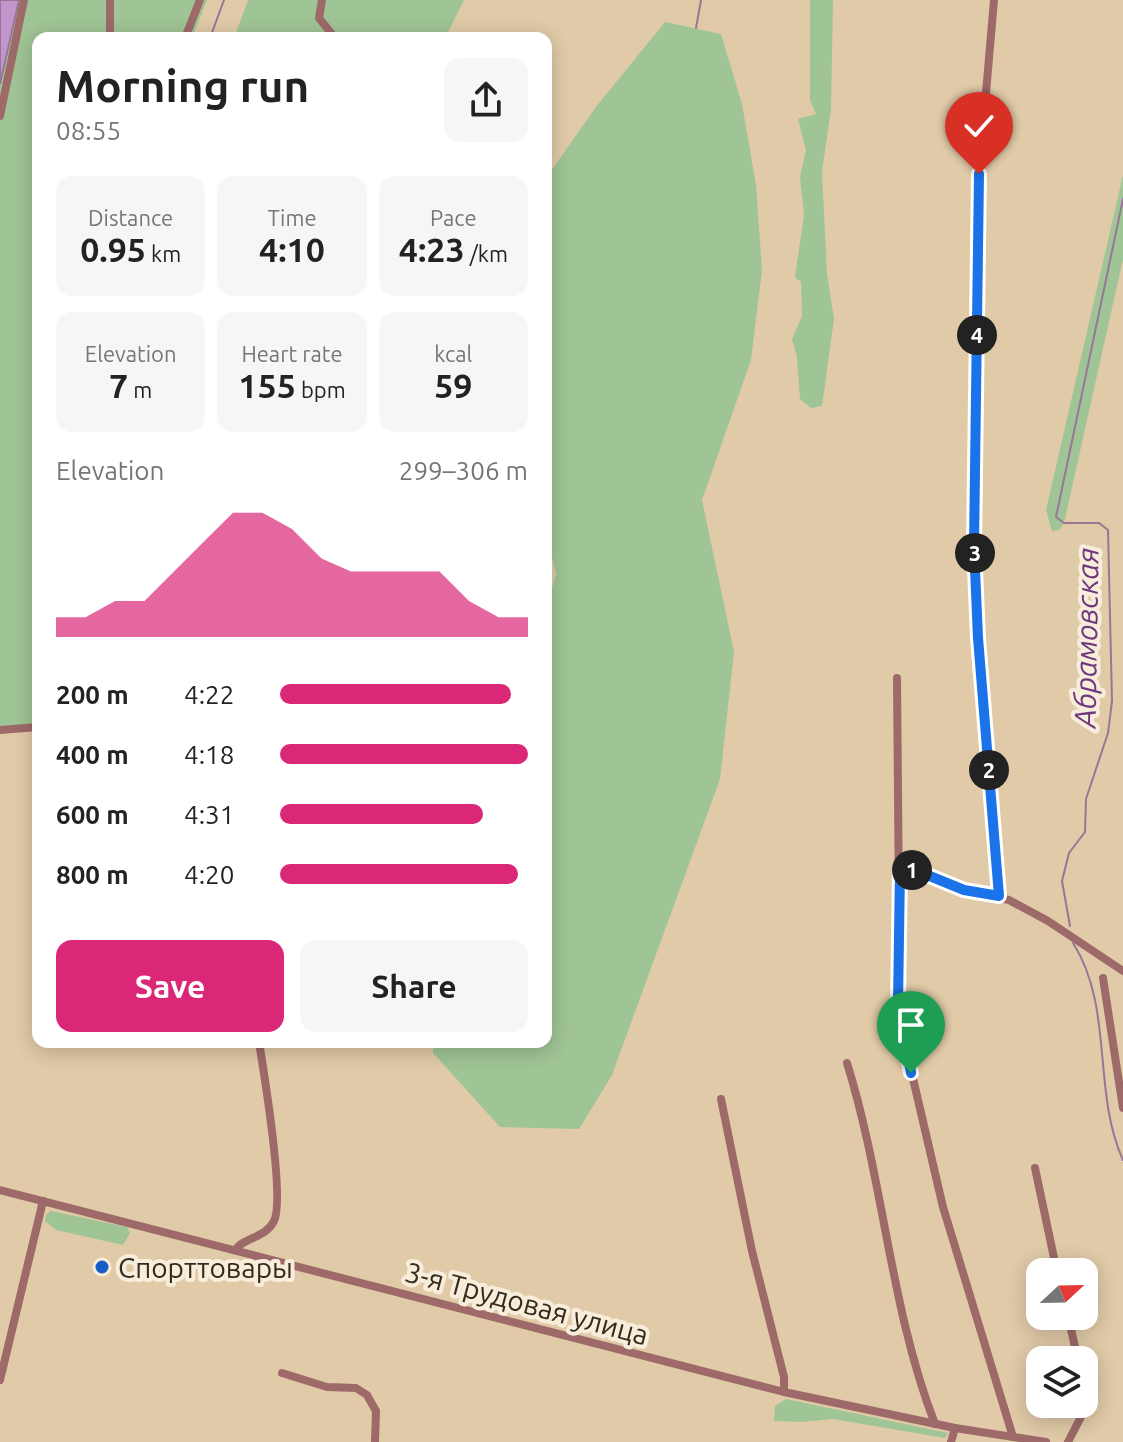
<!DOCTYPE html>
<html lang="en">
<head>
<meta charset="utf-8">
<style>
	:root { --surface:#fff; --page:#f6f6f6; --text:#222; --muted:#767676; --accent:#db2777 }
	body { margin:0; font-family:Ubuntu,sans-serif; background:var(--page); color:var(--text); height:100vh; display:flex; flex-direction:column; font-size:30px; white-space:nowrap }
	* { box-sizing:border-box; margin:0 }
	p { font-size:26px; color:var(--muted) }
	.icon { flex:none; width:44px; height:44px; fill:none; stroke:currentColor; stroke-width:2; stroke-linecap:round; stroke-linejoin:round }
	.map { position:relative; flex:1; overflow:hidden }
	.panel { position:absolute; left:32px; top:32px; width:520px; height:1016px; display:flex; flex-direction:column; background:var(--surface); border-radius:16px; box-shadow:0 4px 20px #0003 }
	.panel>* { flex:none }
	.needle { width:52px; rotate:68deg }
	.buttons { position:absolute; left:1026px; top:1258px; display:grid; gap:16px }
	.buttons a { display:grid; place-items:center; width:72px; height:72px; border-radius:16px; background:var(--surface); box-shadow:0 4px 20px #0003; font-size:40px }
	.pin { position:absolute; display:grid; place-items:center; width:68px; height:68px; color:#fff; margin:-82px -34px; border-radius:50% 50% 50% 0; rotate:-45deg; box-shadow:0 0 8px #0007 }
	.pin .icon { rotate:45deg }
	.km { position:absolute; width:40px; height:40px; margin:-20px; border-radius:50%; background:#222; color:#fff; font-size:22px; line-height:40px; text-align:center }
	.round { display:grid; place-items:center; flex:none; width:84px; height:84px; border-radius:16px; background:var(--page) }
	.headline { display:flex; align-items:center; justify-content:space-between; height:136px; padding:0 24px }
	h1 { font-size:44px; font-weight:700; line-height:60px }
	.stats { display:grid; grid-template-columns:repeat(3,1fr); gap:12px; height:136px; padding:8px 24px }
	.stats div { display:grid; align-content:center; border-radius:16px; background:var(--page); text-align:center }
	.stats b { font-size:34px; font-weight:700 }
	.stats small { font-size:22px; font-weight:400 }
	.stats p { font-size:22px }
	.chart { height:224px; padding:16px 24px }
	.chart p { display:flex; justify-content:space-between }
	.chart svg { width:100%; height:144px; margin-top:8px; fill:var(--accent); opacity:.7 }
	.button { display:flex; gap:16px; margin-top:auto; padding:16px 24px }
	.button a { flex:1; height:92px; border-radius:16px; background:var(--accent); color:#fff; font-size:32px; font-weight:700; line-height:92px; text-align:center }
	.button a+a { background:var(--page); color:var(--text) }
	ul { padding:0 24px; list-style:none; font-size:26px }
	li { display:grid; grid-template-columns:128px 96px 1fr; align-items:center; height:60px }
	li i { height:20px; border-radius:10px; background:var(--accent) }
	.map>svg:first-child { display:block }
</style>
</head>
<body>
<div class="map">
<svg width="1123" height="1442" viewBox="0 0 1123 1442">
	<rect width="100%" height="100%" fill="#e0caa7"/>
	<g fill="#9fc495">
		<polygon points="0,0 207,0 192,38 38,38 38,730 0,733"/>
		<polygon points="248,0 464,0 445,38 234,38"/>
		<polygon points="810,0 833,0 831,109 822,172 827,274 834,319 822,406 811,408 800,399 797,357 792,339 802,316 801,282 795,277 804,215 800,177 806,150 798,119 816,114 810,100"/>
		<polygon points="665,22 721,34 742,104 756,185 762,270 751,360 702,500 734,652 720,779 612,1075 579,1129 500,1127 433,1053 433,1042 546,1042 546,610 556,574 546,532 546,178 596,107"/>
		<polygon points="1123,175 1123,259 1064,523 1059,530 1052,531 1046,510"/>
		<polygon points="51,1211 127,1227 130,1233 123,1245 56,1230 45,1221 46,1215"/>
		<polygon points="786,1399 948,1433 945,1438 833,1419 801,1422 774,1421 775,1406"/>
	</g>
	<polygon fill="#c296cd" stroke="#977698" stroke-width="2" points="0,0 19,0 0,84"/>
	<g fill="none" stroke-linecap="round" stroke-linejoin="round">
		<g stroke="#977698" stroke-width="2">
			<polyline points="696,28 701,0"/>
			<polyline points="210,38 224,0"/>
			<polyline points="1070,926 1062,881 1069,853 1085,832 1086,799 1108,733 1112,701 1108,530 1099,523 1064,523 1056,517 1123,199"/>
			<path d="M1073 943C1114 1007 1092 1092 1123 1160"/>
		</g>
		<g stroke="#9d6969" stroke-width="8">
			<polyline points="322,0 319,18 335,38"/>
			<polyline points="994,0 979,174 974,546 978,644 999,896"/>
			<polyline points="110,38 110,0"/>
			<polyline points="185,38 200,0"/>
			<polyline points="0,116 24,0"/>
			<polyline points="897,678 900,1023 943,1207 1013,1437"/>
			<polyline points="0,730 38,727"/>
			<polyline points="900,869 915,870 964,890 1009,900 1048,921 1123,971"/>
			<polyline points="1103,978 1123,1108"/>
			<path d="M847 1063C884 1182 890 1308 935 1424"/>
			<polyline points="721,1099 752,1251 784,1377 784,1392"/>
			<polyline points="1035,1168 1057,1272"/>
			<polyline points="0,1190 784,1392 955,1428 1046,1442"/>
			<path d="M235 1250C244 1237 266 1238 274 1221 285 1199 264 1073 259 1042"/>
			<polyline points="1068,1316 1078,1360"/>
			<polyline points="282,1373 327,1387 356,1388 367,1395 376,1411 375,1442"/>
			<polyline points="0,1380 43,1201"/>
			<polyline points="951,1442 955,1428"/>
			<polyline points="1068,1442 1084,1411 1084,1389"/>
		</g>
	</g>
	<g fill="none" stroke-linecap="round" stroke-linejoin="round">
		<g stroke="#fff" stroke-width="16">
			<polyline id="route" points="911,1073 898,1004 900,869 915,870 964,890 999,896 978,638 974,546 979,174"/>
		</g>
		<use href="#route" stroke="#1a73e8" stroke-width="10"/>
	</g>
	<circle fill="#165dc8" stroke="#f8eddb" stroke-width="3" cx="102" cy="1267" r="8"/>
	<g text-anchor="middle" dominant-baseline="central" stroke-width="8" stroke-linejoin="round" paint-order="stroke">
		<g font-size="28" fill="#342b1d" stroke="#f8eddb" text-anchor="start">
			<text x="118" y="1267">Спорттовары</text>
		</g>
		<g font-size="28" fill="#342b1d" stroke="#f8eddb">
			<text transform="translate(527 1303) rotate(15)">3-я Трудовая улица</text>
		</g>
		<g font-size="30" font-style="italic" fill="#6f397d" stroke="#f8eddb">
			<text transform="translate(1086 638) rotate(-89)">Абрамовская</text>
		</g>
	</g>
</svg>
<div class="buttons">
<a><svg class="needle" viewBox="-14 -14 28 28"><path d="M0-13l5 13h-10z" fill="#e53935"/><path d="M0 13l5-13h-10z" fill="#767676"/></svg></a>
<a><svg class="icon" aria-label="layers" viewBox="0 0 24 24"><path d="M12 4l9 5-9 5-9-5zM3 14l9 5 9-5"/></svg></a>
</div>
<div class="pin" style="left:911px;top:1073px;background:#1e9e55"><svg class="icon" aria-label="arrive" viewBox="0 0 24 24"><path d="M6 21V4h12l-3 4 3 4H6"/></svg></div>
<div class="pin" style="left:979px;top:174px;background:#d93025"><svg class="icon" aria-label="check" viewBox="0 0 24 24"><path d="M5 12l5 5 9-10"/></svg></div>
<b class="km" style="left:912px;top:870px">1</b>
<b class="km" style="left:989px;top:770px">2</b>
<b class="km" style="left:975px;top:553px">3</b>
<b class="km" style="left:977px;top:335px">4</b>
<section class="panel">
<div class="headline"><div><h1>Morning run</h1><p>08:55</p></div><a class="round"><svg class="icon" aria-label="share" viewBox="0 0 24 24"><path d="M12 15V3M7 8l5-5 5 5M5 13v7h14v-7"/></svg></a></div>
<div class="stats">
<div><p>Distance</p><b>0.95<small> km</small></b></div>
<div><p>Time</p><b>4:10</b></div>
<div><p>Pace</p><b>4:23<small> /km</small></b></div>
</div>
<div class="stats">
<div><p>Elevation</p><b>7<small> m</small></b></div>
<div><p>Heart rate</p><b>155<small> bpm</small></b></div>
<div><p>kcal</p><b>59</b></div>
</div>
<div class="chart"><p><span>Elevation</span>299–306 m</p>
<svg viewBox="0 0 160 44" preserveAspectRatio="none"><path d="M0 44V38L10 38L20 33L30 33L40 24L50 15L60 6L70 6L80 11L90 20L100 24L110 24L120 24L130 24L140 33L150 38L160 38V44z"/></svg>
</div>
<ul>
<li><b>200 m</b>4:22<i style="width:93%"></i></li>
<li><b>400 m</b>4:18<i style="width:100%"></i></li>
<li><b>600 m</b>4:31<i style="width:82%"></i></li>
<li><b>800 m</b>4:20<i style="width:96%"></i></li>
</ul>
<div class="button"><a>Save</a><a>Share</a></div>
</section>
</div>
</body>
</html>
